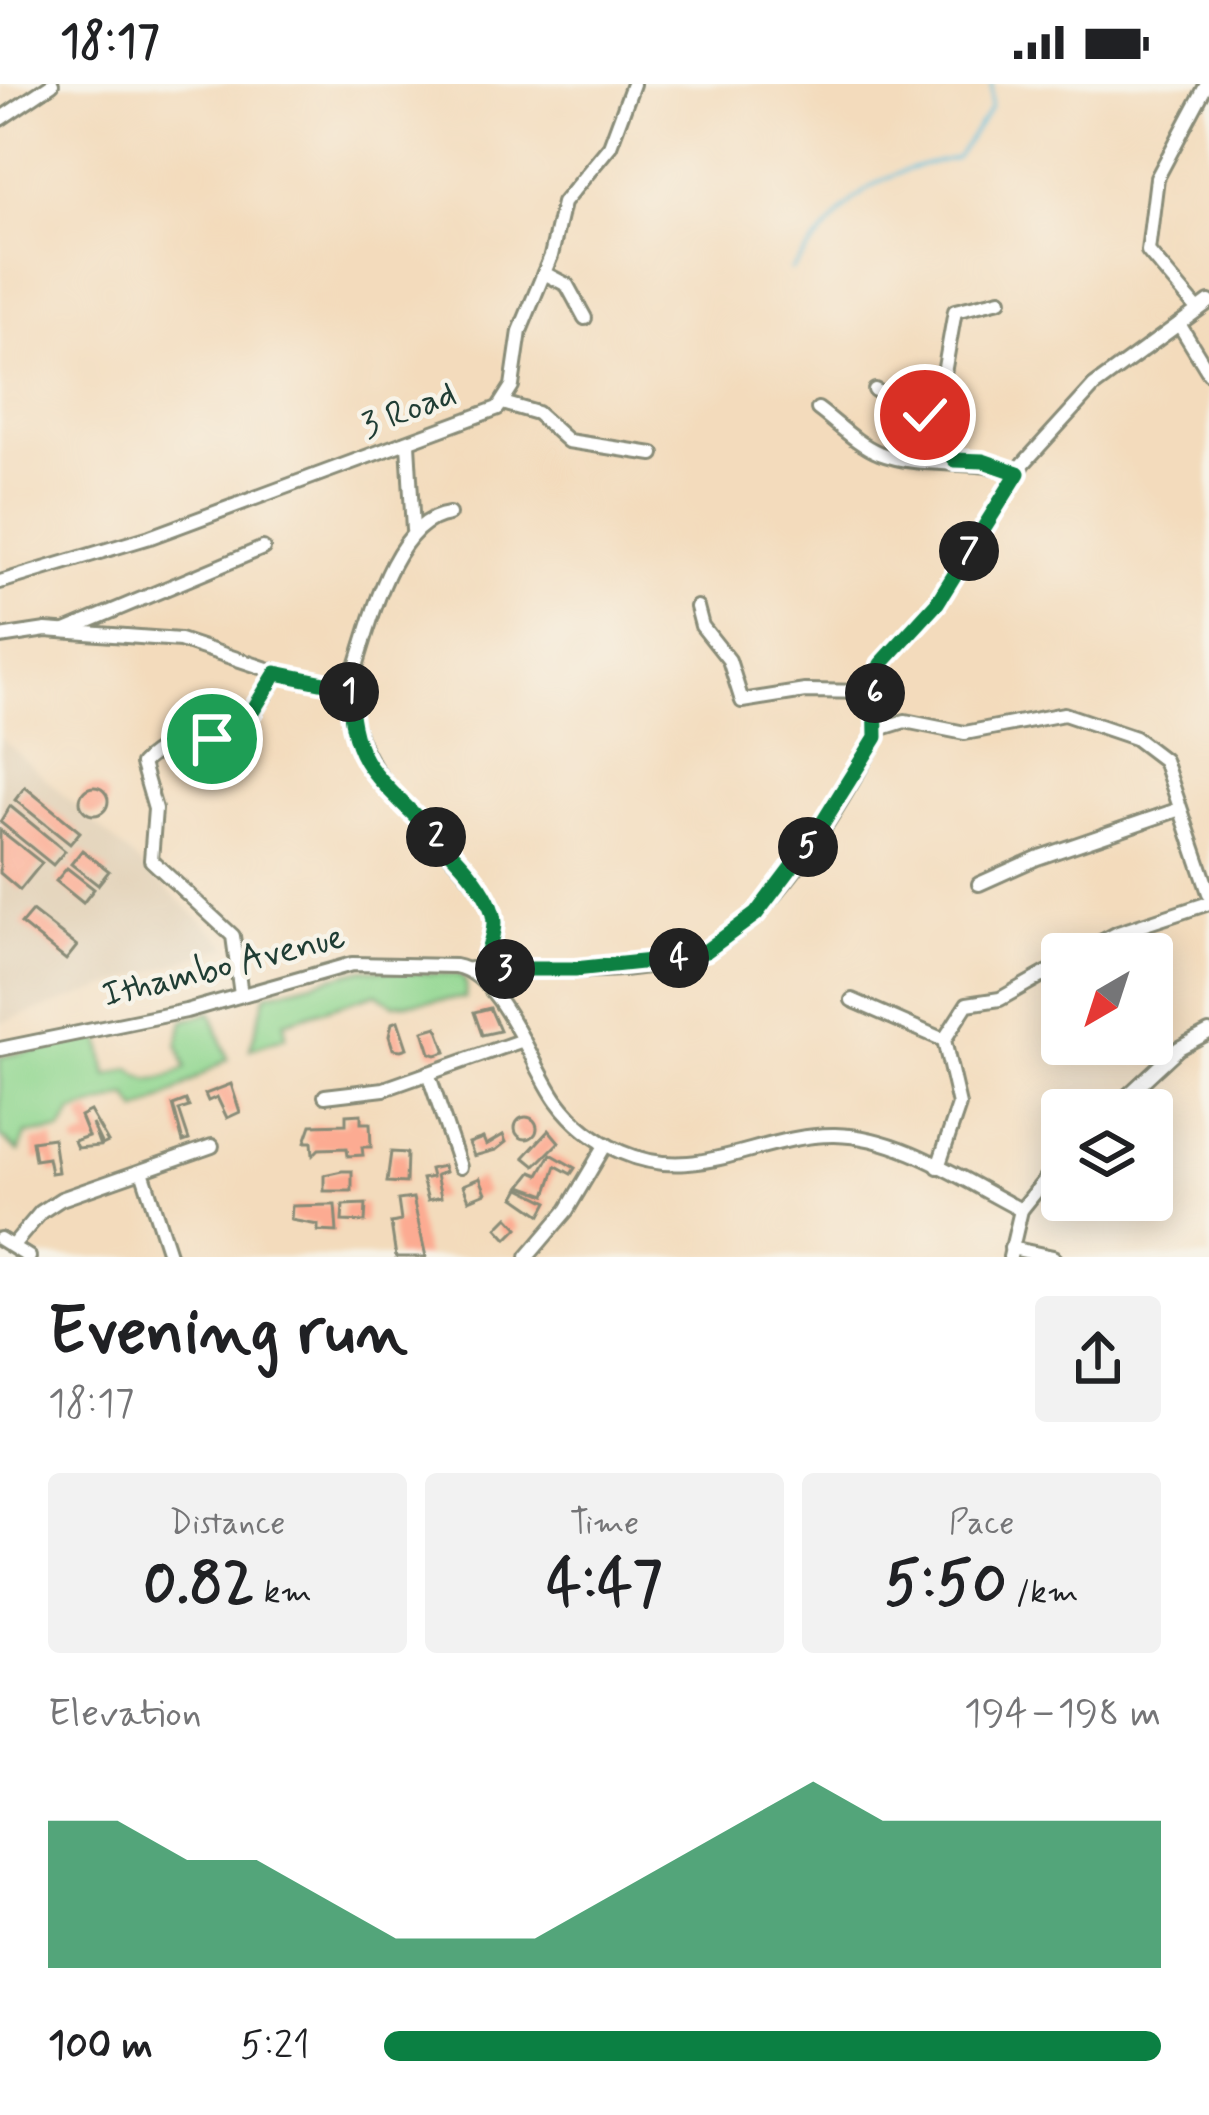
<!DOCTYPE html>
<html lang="en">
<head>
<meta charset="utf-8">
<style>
	:root { --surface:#fff; --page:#f2f2f2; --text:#202124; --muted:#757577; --accent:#0b8043 }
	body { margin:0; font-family:Mynerve,sans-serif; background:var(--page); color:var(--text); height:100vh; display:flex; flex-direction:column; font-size:45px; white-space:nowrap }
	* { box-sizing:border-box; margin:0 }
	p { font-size:39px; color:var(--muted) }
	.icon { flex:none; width:66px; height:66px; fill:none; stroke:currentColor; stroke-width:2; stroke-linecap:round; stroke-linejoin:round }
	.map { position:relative; height:1173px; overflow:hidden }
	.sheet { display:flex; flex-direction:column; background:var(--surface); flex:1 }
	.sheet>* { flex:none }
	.needle { width:78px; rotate:219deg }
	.fabs { position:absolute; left:1041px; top:849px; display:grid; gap:24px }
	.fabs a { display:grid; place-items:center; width:132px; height:132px; border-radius:12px; background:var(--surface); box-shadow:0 6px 30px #0003; font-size:60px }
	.pin { position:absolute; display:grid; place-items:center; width:102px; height:102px; color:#fff; margin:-51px; border:6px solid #fff; border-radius:50%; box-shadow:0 3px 12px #0007 }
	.km { position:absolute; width:60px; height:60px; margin:-30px; border-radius:50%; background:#222; color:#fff; font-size:33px; line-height:60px; text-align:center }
	.round { display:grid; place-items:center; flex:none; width:126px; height:126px; border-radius:12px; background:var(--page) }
	.summary { display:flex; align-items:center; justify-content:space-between; height:204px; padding:0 48px }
	h1 { font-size:66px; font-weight:700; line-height:90px }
	.metrics { display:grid; grid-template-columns:repeat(3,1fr); gap:18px; height:204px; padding:12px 48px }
	.metrics div { display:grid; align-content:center; border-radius:12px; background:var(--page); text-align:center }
	.metrics b { font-size:60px; font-weight:700 }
	.metrics small { font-size:33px; font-weight:400 }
	.metrics p { font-size:33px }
	.chart { height:336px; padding:24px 48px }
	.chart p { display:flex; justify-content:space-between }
	.chart svg { width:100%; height:216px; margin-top:12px; fill:var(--accent); opacity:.7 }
	ul { padding:0 48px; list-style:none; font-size:39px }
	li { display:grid; grid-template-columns:192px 144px 1fr; align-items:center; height:90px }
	li i { height:30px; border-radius:15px; background:var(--accent) }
	.status { display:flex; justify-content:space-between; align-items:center; height:84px; padding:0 60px; background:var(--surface); direction:ltr }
	.status svg { height:33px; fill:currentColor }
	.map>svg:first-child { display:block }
</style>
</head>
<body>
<div class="status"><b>18:17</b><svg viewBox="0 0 49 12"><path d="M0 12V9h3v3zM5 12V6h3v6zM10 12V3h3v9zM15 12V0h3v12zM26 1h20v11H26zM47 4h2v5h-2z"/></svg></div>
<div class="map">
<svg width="1209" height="1173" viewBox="0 0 1209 1173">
	<rect width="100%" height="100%" fill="#f7f3e8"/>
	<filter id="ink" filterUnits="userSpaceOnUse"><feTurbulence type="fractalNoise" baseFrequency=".00833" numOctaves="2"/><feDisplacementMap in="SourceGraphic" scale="24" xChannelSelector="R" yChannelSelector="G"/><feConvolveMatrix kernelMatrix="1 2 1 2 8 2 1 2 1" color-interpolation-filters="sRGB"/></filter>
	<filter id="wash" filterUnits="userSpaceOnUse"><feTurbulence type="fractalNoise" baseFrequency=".004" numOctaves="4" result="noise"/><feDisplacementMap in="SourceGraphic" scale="48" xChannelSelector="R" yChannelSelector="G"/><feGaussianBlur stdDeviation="2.7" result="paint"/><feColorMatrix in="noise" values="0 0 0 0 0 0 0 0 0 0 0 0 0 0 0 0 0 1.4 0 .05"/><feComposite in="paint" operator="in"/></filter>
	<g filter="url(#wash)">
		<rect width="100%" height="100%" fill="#f3dbbc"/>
		<polygon fill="#e0ceb2" points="0,653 97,741 229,862 0,939"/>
		<g fill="#92d791" stroke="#588a62" stroke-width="3">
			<polygon points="364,885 460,891 466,899 465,914 393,920 377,909 284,938 286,953 250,965 266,910"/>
			<path d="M211 928 228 975C196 993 172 1013 138 1027L128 1012 73 1028 61 1047 26 1050 19 1068 0 1052V973L100 953 107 992 131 985C150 1004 166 995 186 984L178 960 183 937Z"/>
		</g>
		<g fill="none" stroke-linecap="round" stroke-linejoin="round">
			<path stroke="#5cbddb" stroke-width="3" d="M791 186C854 116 859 91 956 74L991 24 992 0"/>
		</g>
		<g id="blocks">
			<g fill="#fcab92">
				<polygon points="25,703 80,748 70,760 15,716"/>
				<circle cx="94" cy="717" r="14"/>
				<polygon points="10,722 65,767 53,781 0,738"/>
				<polygon points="0,746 42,779 20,806 0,789"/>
				<polygon points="82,766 109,787 98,801 71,780"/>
				<polygon points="67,784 94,805 83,819 56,797"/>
				<polygon points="32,827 77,862 66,876 21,840"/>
				<polygon points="490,924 500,947 482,951 474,928"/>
				<polygon points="398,937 407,964 401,966 393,965 389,952 392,939"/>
				<polygon points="437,943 446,968 436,971 430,969 423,947"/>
				<polygon points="231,1000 240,1028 227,1034 217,1013 208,1017 205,1010"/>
				<polygon points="186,1016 189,1023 179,1026 189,1056 183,1058 173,1021"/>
				<polygon points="90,1027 108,1058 102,1061 92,1040 100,1062 77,1064 74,1057 88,1052 80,1032"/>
				<polygon points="361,1030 361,1039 370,1039 371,1063 362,1063 363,1071 348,1072 347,1064 319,1065 313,1071 312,1058 305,1058 311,1041 346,1040 346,1031"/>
				<circle cx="526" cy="1044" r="11"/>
				<polygon points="549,1046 559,1058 535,1082 524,1073"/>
				<polygon points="503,1051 506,1058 496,1066 474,1072 469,1059 483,1054 486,1061"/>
				<polygon points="53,1054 58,1088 51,1089 48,1074 35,1076 32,1057"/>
				<polygon points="391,1068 407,1069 406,1099 387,1098"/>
				<polygon points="551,1070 575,1084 571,1090 556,1082 546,1111 521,1102 532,1088 539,1091"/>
				<polygon points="443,1082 445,1088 436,1091 441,1113 428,1116 422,1095 432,1093 430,1085"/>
				<polygon points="342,1087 352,1087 352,1107 324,1107 324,1091"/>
				<polygon points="480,1094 486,1109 469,1116 463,1101"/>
				<polygon points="520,1104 548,1118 541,1131 515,1113"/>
				<polygon points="413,1114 426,1173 396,1173 391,1139 401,1137 398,1116"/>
				<polygon points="366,1120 365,1138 342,1137 343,1121"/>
				<polygon points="330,1121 335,1121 337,1148 318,1147 318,1141 291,1136 292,1122"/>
				<polygon points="508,1133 518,1144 507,1155 497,1144"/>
			</g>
		</g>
	</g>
	<g filter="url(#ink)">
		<use href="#blocks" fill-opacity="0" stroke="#898c78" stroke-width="3"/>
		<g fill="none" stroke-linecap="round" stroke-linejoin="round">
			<g stroke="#898c78" stroke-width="18">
				<g id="street">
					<polyline points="0,35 52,0"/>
					<polyline points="544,189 567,201 585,234"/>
					<polyline points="1198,226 1148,167 1157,94 1207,0"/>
					<polyline points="1179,240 1209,289"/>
					<polyline points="875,306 925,331 955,376"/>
					<polyline points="503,319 537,329 568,357 653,370"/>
					<path d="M818 325C837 339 857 360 879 369 924 386 972 373 1018 389"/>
					<polyline points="925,331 941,306 955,227 1000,216"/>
					<polyline points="408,360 413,446"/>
					<path d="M449 430C389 437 367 555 349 604 351 686 418 731 467 790 478 803 493 821 494 839 494 854 485 870 483 885"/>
					<polyline points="0,498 150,453 498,324 512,302 520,247 551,172 563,119 610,62 633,0"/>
					<polyline points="697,523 702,542 729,576 742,617 805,607 875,608"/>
					<polyline points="65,547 263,464"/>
					<polyline points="0,553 46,546 180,556 297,595 349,604"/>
					<polyline points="879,645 905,637 965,649 1064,630 1135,654 1164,676 1209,809"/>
					<polyline points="979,800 1037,774 1180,725"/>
					<polyline points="1078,870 1118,849 1209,819"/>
					<path d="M470 885C542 885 633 895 702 868 772 840 836 727 872 663L879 645 877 586 937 519 1024 379 1094 302 1209 218"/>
					<path d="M241 911 233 852 151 776 155 725 142 680C183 635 240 680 276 589"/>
					<polyline points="852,916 944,956"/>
					<polyline points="944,956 967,920 1000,915 1062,880"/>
					<path d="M0 965 186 927 352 880 455 882C502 890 531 981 557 1017 573 1039 596 1057 621 1068 698 1102 759 1050 835 1051 901 1052 964 1097 1021 1126"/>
					<polyline points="428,989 460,1083"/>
					<polyline points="325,1012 384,1005 523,956"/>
					<polyline points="1112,1026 1179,964 1209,948"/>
					<polyline points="938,1083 959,1021 944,956"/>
					<polyline points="142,1087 170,1173"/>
					<polyline points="0,1155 29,1173"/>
					<polyline points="13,1161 41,1128 61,1115 212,1062"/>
					<polyline points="1011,1164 1053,1173"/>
					<polyline points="527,1173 567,1126 606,1060"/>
					<polyline points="1010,1173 1021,1126 1062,1075"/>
				</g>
			</g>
			<use href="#street" stroke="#fff" stroke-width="12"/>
		</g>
	</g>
	<g fill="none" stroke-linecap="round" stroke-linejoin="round" filter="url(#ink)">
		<g stroke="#fff" stroke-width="24">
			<path id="route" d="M212 655 249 633 276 589 349 604C350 630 353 655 366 677 391 719 493 790 494 839 494 854 485 870 483 885H575L679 874 706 867 756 830 812 756 876 653 875 596 881 580 937 519 1018 389 983 377 955 376 925 331"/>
		</g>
		<use href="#route" stroke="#0b8043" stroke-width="15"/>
	</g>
	<g text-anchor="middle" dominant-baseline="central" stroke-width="9" stroke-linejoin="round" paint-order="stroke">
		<g font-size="36" fill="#1f3d34" stroke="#f7f3e8">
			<text transform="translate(409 327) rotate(-21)">3 Road</text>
			<text transform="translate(224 883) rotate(-14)">Ithambo Avenue</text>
		</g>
	</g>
</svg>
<div class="fabs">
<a><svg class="needle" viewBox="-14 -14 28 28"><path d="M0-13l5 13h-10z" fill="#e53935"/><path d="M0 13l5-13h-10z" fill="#757577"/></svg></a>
<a><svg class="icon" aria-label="layers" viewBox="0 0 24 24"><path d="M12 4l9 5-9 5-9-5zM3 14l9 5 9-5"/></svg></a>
</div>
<div class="pin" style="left:212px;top:655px;background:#1e9e55"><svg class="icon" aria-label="arrive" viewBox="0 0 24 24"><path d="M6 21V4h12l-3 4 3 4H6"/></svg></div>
<div class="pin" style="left:925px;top:331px;background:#d93025"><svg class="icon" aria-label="check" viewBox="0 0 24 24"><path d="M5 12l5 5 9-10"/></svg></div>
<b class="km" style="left:349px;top:608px">1</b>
<b class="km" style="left:436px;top:753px">2</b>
<b class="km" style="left:505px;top:885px">3</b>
<b class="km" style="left:679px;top:874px">4</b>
<b class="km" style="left:808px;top:763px">5</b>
<b class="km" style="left:875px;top:609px">6</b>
<b class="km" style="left:969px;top:467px">7</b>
</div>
<section class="sheet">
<div class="summary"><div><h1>Evening run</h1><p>18:17</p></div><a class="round"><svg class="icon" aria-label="share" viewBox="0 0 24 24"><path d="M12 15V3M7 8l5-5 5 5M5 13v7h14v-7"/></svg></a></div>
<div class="metrics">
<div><p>Distance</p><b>0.82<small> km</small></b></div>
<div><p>Time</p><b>4:47</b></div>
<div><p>Pace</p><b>5:50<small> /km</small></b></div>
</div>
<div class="chart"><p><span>Elevation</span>194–198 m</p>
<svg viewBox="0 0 160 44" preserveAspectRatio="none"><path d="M0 44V14L10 14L20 22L30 22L40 30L50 38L60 38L70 38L80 30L90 22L100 14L110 6L120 14L130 14L140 14L150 14L160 14V44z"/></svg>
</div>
<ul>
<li><b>100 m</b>5:21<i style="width:100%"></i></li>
</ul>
</section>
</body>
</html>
